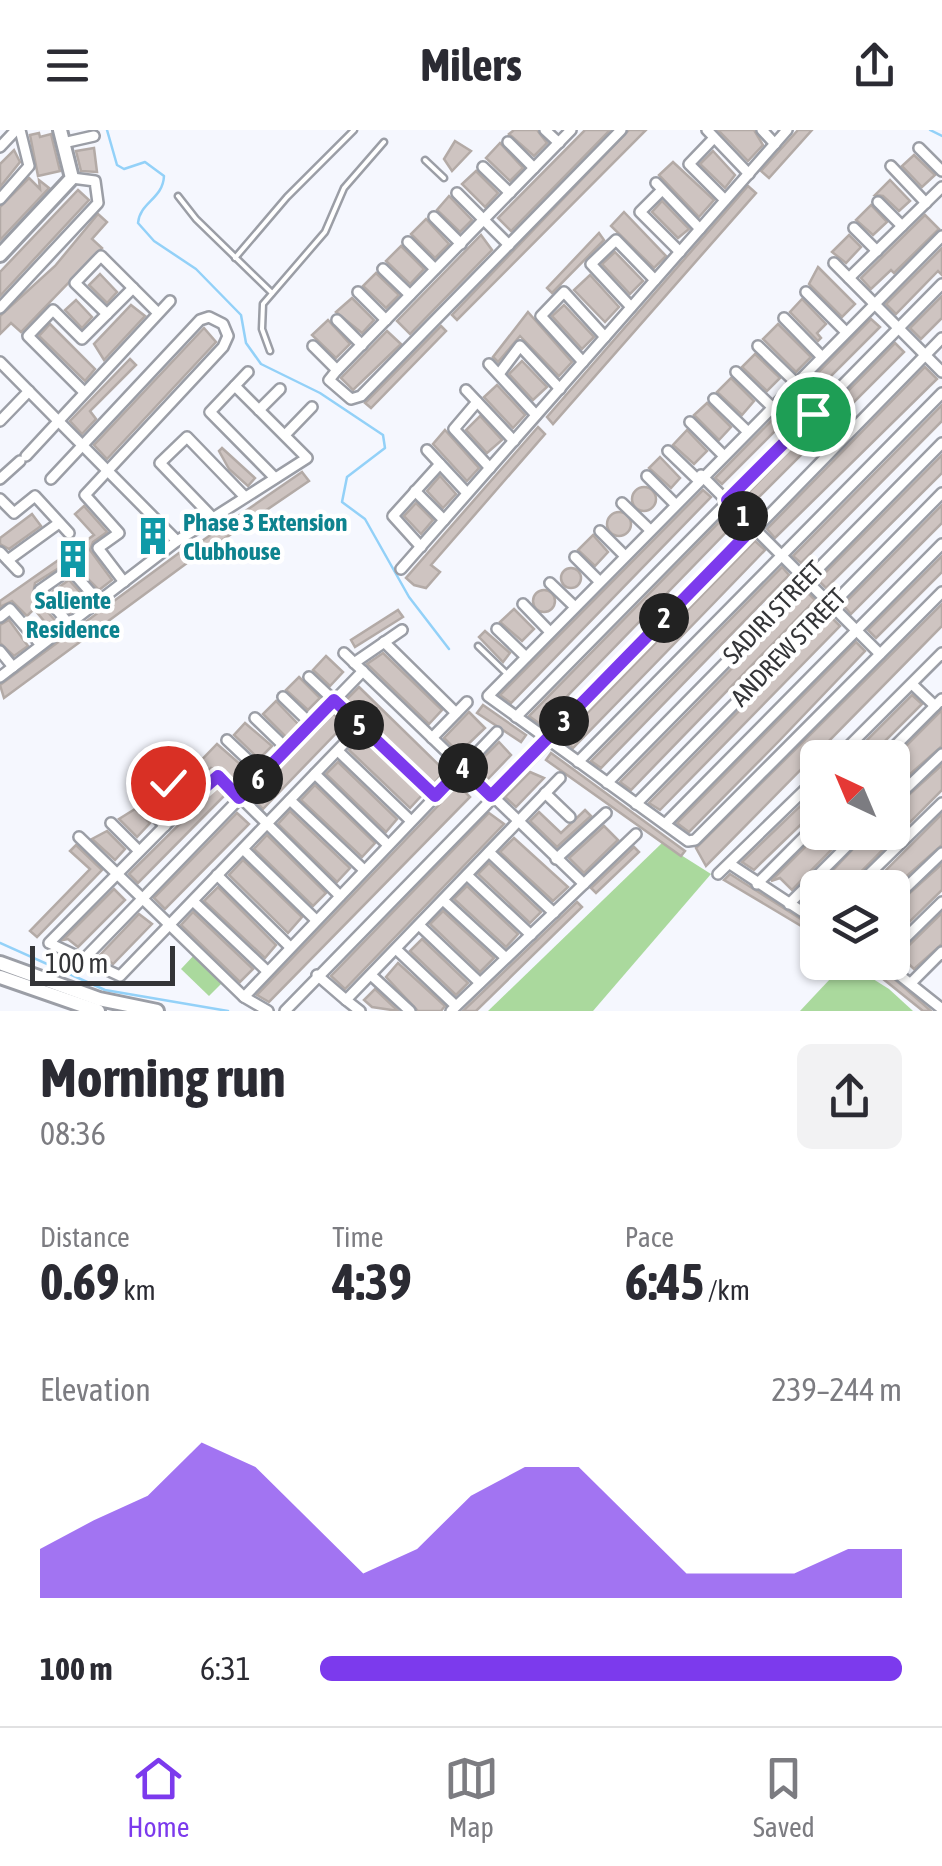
<!DOCTYPE html>
<html lang="en">
<head>
<meta charset="utf-8">
<style>
	:root { --surface:#fff; --page:#f2f2f3; --text:#2b2b33; --muted:#7c7c81; --line:#e1e1e2; --accent:#7c3aed }
	body { margin:0; font-family:"Asap Condensed",sans-serif; background:var(--page); color:var(--text); height:100vh; display:flex; flex-direction:column; font-size:38px; white-space:nowrap }
	* { box-sizing:border-box; margin:0 }
	p { font-size:32px; color:var(--muted) }
	.icon { flex:none; width:55px; height:55px; fill:none; stroke:currentColor; stroke-width:2; stroke-linecap:round; stroke-linejoin:round }
	.map { position:relative; height:881px; overflow:hidden }
	.sheet { display:flex; flex-direction:column; background:var(--surface); flex:1 }
	.sheet>* { flex:none }
	.needle { width:65px; rotate:316deg }
	.buttons { position:absolute; left:800px; top:610px; display:grid; gap:20px }
	.buttons a { display:grid; place-items:center; width:110px; height:110px; border-radius:15px; background:var(--surface); box-shadow:0 2px 8px #0004; font-size:50px }
	.scale { position:absolute; left:30px; bottom:25px; width:145px; box-sizing:border-box; padding-left:10px; border:5px solid #343538; border-top:0; font-size:28px; line-height:35px; white-space:nowrap; color:#343538; -webkit-text-stroke:8px #fff; paint-order:stroke }
	.pin { position:absolute; display:grid; place-items:center; width:85px; height:85px; color:#fff; margin:-42px; border:5px solid #fff; border-radius:50%; box-shadow:0 2px 10px #0007 }
	.km { position:absolute; width:50px; height:50px; margin:-25px; border-radius:50%; background:#222; color:#fff; font-size:28px; line-height:50px; text-align:center }
	.round { display:grid; place-items:center; flex:none; width:105px; height:105px; border-radius:15px; background:var(--page) }
	.headline { display:flex; align-items:center; justify-content:space-between; height:170px; padding:0 40px }
	h1 { font-size:55px; font-weight:700; line-height:75px }
	.stats { display:grid; grid-template-columns:repeat(3,1fr); gap:15px; height:170px; padding:10px 40px }
	.stats div { display:grid; align-content:center }
	.stats b { font-size:50px; font-weight:700 }
	.stats small { font-size:28px; font-weight:400 }
	.stats p { font-size:28px }
	.chart { height:280px; padding:20px 40px }
	.chart p { display:flex; justify-content:space-between }
	.chart svg { width:100%; height:180px; margin-top:10px; fill:var(--accent); opacity:.7 }
	ul { padding:0 40px; list-style:none; font-size:32px }
	li { display:grid; grid-template-columns:160px 120px 1fr; align-items:center; height:75px }
	li i { height:25px; border-radius:12px; background:var(--accent) }
	header { display:flex; justify-content:space-between; align-items:center; height:130px; padding:0 40px; background:var(--surface); font-size:45px; font-weight:700 }
	.tab-bar { display:flex; justify-content:space-around; align-items:center; height:140px; border-top:2px solid var(--line); background:var(--surface); font-size:28px; color:var(--muted) }
	.tab-bar a { display:grid; justify-items:center; gap:5px }
	.tab-bar .active { color:var(--accent) }
	.map>svg:first-child { display:block }
</style>
</head>
<body>
<header><svg class="icon" aria-label="menu" viewBox="0 0 24 24"><path d="M4 6h16M4 12h16M4 18h16"/></svg>Milers<svg class="icon" aria-label="share" viewBox="0 0 24 24"><path d="M12 15V3M7 8l5-5 5 5M5 13v7h14v-7"/></svg></header>
<div class="map">
<svg width="942" height="881" viewBox="0 0 942 881">
	<rect width="100%" height="100%" fill="#f5f7fe"/>
	<g fill="#aad99d">
		<polygon points="662,713 711,744 593,881 488,881"/>
		<polygon points="196,823 224,851 209,866 181,839"/>
		<polygon points="846,832 889,859 913,881 800,881"/>
	</g>
	<g fill="none" stroke-linecap="round" stroke-linejoin="round">
		<g stroke="#93d1f8" stroke-width="2.5">
			<path d="M107 0 117 35 124 39 145 32 164 46C163 69 140 72 138 93L154 111 196 139 241 185 246 213 261 234 320 263 383 305 385 318 347 347 342 372 365 389 409 467 449 519"/>
			<polyline points="930,0 942,6"/>
			<polyline points="0,813 105,860 228,881"/>
		</g>
	</g>
	<g fill="#cec4c1" stroke="#b3aaa6" stroke-width="2.5">
		<polygon points="514,0 537,0 547,13 534,26 509,4"/>
		<polygon points="585,0 610,0 511,101 498,88"/>
		<polygon points="629,0 646,0 457,190 452,185"/>
		<polygon points="718,0 754,0 763,15 748,31"/>
		<polygon points="798,0 812,0 769,48 761,41"/>
		<polygon points="39,3 40,7 51,4 60,41 38,46 30,5"/>
		<polygon points="455,11 471,21 452,41 444,29"/>
		<polygon points="500,13 523,38 510,51 486,28"/>
		<polygon points="94,18 97,42 81,41 76,21"/>
		<polygon points="14,20 20,32 0,57 0,34"/>
		<polygon points="713,21 735,45 725,58 700,34"/>
		<polygon points="914,25 935,45 922,57 902,36"/>
		<polygon points="673,32 714,70 699,87 659,45"/>
		<polygon points="476,41 498,63 485,77 462,54"/>
		<polygon points="29,48 40,59 39,50 49,58 0,110 0,77"/>
		<polygon points="890,50 910,71 899,81 883,66 875,65"/>
		<polygon points="748,56 756,63 553,294 547,287"/>
		<polygon points="78,60 89,70 0,166 0,142"/>
		<polygon points="449,66 472,90 460,102 437,80"/>
		<polygon points="662,71 689,99 678,108 652,82"/>
		<polygon points="871,75 887,92 873,105 856,90"/>
		<polygon points="624,82 666,126 654,138 611,96"/>
		<polygon points="98,84 107,92 92,109 102,118 21,202 11,193 0,204 0,186 55,136"/>
		<polygon points="925,85 939,99 894,143 891,140 871,159 861,148"/>
		<polygon points="426,89 449,114 435,128 411,104"/>
		<polygon points="599,103 604,110 552,163 547,158"/>
		<polygon points="481,105 492,120 410,204 397,191"/>
		<polygon points="849,105 861,117 846,133 832,122"/>
		<polygon points="401,116 424,139 410,154 386,131"/>
		<polygon points="942,118 942,145 938,141 896,184 886,174"/>
		<polygon points="615,122 643,151 630,164 602,134"/>
		<polygon points="818,137 855,174 842,187 809,154"/>
		<polygon points="376,143 399,165 386,178 363,156"/>
		<polygon points="100,144 117,162 107,173 89,155"/>
		<polygon points="590,145 619,177 605,192 574,160"/>
		<polygon points="942,166 942,188 921,209 910,198"/>
		<polygon points="352,168 374,190 362,203 336,182"/>
		<polygon points="802,169 826,194 817,203 821,208 818,211 790,182"/>
		<polygon points="76,170 92,187 82,198 65,180"/>
		<polygon points="131,175 145,186 104,230 94,214"/>
		<polygon points="564,175 594,207 582,219 552,186"/>
		<polygon points="528,182 572,232 559,246 520,206 498,232 493,227"/>
		<polygon points="871,189 880,197 790,287 782,279"/>
		<polygon points="328,190 350,214 336,228 312,205"/>
		<polygon points="50,194 95,239 85,251 39,206"/>
		<polygon points="778,194 811,227 796,242 763,209"/>
		<polygon points="441,196 446,201 371,278 365,273"/>
		<polygon points="204,198 216,212 107,329 94,315"/>
		<polygon points="387,201 401,214 353,260 341,248"/>
		<polygon points="895,213 904,222 747,379 739,372"/>
		<polygon points="755,224 780,248 767,261 742,237"/>
		<polygon points="130,229 136,235 90,281 96,289 82,304 70,291"/>
		<polygon points="522,231 547,257 533,270 509,244"/>
		<polygon points="925,237 937,249 775,408 767,399"/>
		<polygon points="731,248 754,271 742,285 717,262"/>
		<polygon points="497,255 525,285 513,298 484,267"/>
		<polygon points="707,273 731,297 719,310 694,285"/>
		<polygon points="942,275 942,291 801,433 793,426"/>
		<polygon points="480,286 502,310 487,323 466,300"/>
		<polygon points="773,289 780,296 722,354 715,348"/>
		<polygon points="538,297 545,304 431,435 440,442 426,458 414,455 406,448"/>
		<polygon points="445,300 479,338 467,351 433,314"/>
		<polygon points="687,300 707,321 694,334 673,315"/>
		<polygon points="222,318 255,348 248,356 229,339 219,321"/>
		<polygon points="942,325 942,343 826,458 818,450"/>
		<polygon points="660,327 680,348 671,358 649,338"/>
		<polygon points="302,342 309,351 202,424 196,415"/>
		<polygon points="440,346 456,364 443,378 427,361"/>
		<circle cx="644" cy="369" r="12"/>
		<polygon points="703,360 711,367 511,573 500,565"/>
		<polygon points="416,373 433,390 421,404 404,386"/>
		<polygon points="942,375 942,393 851,484 843,475"/>
		<polygon points="84,376 107,402 93,412 90,420 112,450 99,460 70,431 35,453 33,464 57,493 50,498 34,479 27,486 12,471 0,477 0,471 94,405 75,384"/>
		<circle cx="619" cy="394" r="12"/>
		<polygon points="728,383 736,392 540,594 529,586"/>
		<polygon points="32,384 41,396 9,419 0,414 0,408"/>
		<polygon points="593,405 608,422 595,436 578,420"/>
		<polygon points="755,411 765,420 711,476 573,618 562,609"/>
		<polygon points="179,423 187,433 4,568 0,555"/>
		<polygon points="942,426 942,442 876,508 868,500"/>
		<polygon points="782,437 789,445 601,638 591,631"/>
		<circle cx="571" cy="448" r="10"/>
		<polygon points="69,450 87,470 70,483 52,462"/>
		<circle cx="544" cy="471" r="11"/>
		<polygon points="807,462 815,470 631,660 620,652"/>
		<polygon points="942,474 942,496 706,736 696,718"/>
		<polygon points="514,479 534,499 522,511 500,492"/>
		<polygon points="398,480 403,487 355,517 351,510"/>
		<polygon points="831,487 840,496 660,680 649,673"/>
		<polygon points="9,490 28,516 14,526 0,513 0,495"/>
		<polygon points="485,501 510,523 503,532 479,507"/>
		<polygon points="856,512 865,521 779,611 689,702 677,693"/>
		<polygon points="383,523 442,580 429,594 367,534"/>
		<polygon points="326,526 343,542 330,556 313,540"/>
		<polygon points="299,547 320,568 308,580 286,560"/>
		<polygon points="359,557 445,641 434,653 346,570"/>
		<polygon points="912,565 922,574 868,628 849,628"/>
		<polygon points="276,571 299,595 287,608 263,584"/>
		<polygon points="483,575 526,605 521,612 477,583"/>
		<polygon points="942,580 942,616 892,660 892,630"/>
		<polygon points="469,582 485,598 459,623 444,608"/>
		<polygon points="333,584 346,593 263,679 252,667"/>
		<polygon points="245,593 272,616 259,629 234,605"/>
		<polygon points="361,608 422,665 410,678 349,620"/>
		<polygon points="499,612 511,625 487,650 474,637"/>
		<polygon points="217,614 248,641 237,653 226,642 211,638 188,661 176,649 182,643 186,646"/>
		<polygon points="551,623 685,721 681,726 546,630"/>
		<polygon points="338,632 397,689 386,702 326,644"/>
		<polygon points="942,635 942,660 845,758 818,758 811,773 807,768 869,702 883,707 892,702 892,680"/>
		<polygon points="530,642 544,648 516,677 505,667"/>
		<polygon points="315,655 375,713 362,727 301,670"/>
		<polygon points="458,655 470,667 269,872 257,865"/>
		<polygon points="218,656 226,664 138,753 129,744"/>
		<polygon points="818,659 818,678 764,730 754,740 742,732"/>
		<polygon points="163,660 177,672 165,684 148,668"/>
		<polygon points="135,679 150,693 137,707 119,689"/>
		<polygon points="585,680 591,686 557,717 530,691 539,682 561,703"/>
		<polygon points="290,681 350,738 337,752 278,694"/>
		<polygon points="237,683 249,694 165,779 154,768"/>
		<polygon points="489,683 504,694 345,859 331,846"/>
		<polygon points="942,684 942,715 892,759 868,758"/>
		<polygon points="604,696 618,710 584,743 569,728"/>
		<polygon points="107,701 125,719 115,730 92,709"/>
		<polygon points="820,702 849,702 792,760 780,748 771,751"/>
		<polygon points="267,705 326,763 313,776 254,719"/>
		<polygon points="514,708 568,757 553,771 500,722"/>
		<polygon points="76,715 102,740 37,807 30,801 90,739 70,721"/>
		<polygon points="634,717 639,722 596,763 591,758"/>
		<polygon points="243,730 302,787 288,803 229,745"/>
		<polygon points="489,733 541,782 530,793 478,744"/>
		<polygon points="942,734 942,760 892,809 892,779"/>
		<polygon points="730,744 818,800 818,806 724,750"/>
		<polygon points="467,756 518,804 506,817 454,769"/>
		<polygon points="218,757 276,815 265,828 204,771"/>
		<polygon points="114,759 125,770 78,817 68,809 63,810"/>
		<polygon points="577,772 582,777 476,881 463,881"/>
		<polygon points="443,781 494,828 480,842 430,794"/>
		<polygon points="193,782 253,839 240,852 181,795"/>
		<polygon points="942,783 942,814 914,839 899,825"/>
		<polygon points="139,784 152,794 113,834 102,825 98,827"/>
		<polygon points="422,809 468,853 456,865 410,821"/>
		<polygon points="862,832 875,832 931,881 923,881"/>
		<polygon points="398,833 445,876 441,881 418,881 386,847"/>
		<polygon points="375,859 398,881 372,877 364,870"/>
	</g>
	<g fill="none" stroke-linecap="round" stroke-linejoin="round">
		<g stroke="#9b9ea6" stroke-width="9">
			<g id="lane">
				<polyline points="425,30 444,48"/>
				<polyline points="178,66 196,89 272,163"/>
				<polyline points="235,128 287,67 354,0"/>
				<polyline points="270,221 262,199 263,174 325,102 344,58 384,12"/>
				<polyline points="478,516 507,544"/>
			</g>
		</g>
		<g stroke="#9b9ea6" stroke-width="14">
			<g id="street">
				<polyline points="545,0 559,13"/>
				<polyline points="571,0 337,240 329,250 351,269 361,266 621,0"/>
				<polyline points="707,0 749,44"/>
				<polyline points="762,0 775,14"/>
				<polyline points="713,9 689,34 725,70"/>
				<polyline points="508,12 534,38"/>
				<polyline points="63,13 94,6"/>
				<polyline points="0,17 16,0"/>
				<polyline points="919,18 942,41"/>
				<polyline points="891,36 926,73"/>
				<polyline points="483,37 510,63"/>
				<polyline points="656,53 700,99"/>
				<polyline points="662,60 640,82 680,122"/>
				<polyline points="457,63 509,115"/>
				<polyline points="0,69 29,36 20,0"/>
				<polyline points="878,72 902,96"/>
				<polyline points="434,87 461,114"/>
				<polyline points="854,98 877,121"/>
				<polyline points="942,106 488,566 688,711 695,710 942,462"/>
				<polyline points="408,112 435,139"/>
				<polyline points="834,133 942,242"/>
				<polyline points="383,139 410,165"/>
				<polyline points="849,148 942,57"/>
				<polyline points="358,162 386,190"/>
				<polyline points="806,162 845,201"/>
				<polyline points="631,177 591,134 616,110 655,150"/>
				<polyline points="0,178 98,73 95,51 72,48"/>
				<polyline points="107,184 75,153 101,126 158,183"/>
				<polyline points="784,188 821,226"/>
				<polyline points="337,190 362,215"/>
				<polyline points="313,216 337,240"/>
				<polyline points="758,216 795,252"/>
				<polyline points="0,232 177,411"/>
				<polyline points="583,232 541,186 564,162 605,207"/>
				<polyline points="489,234 536,285"/>
				<polyline points="248,242 210,282 275,348"/>
				<polyline points="736,242 771,276"/>
				<polyline points="499,244 520,216 560,259"/>
				<polyline points="466,260 514,311"/>
				<polyline points="84,262 28,206 53,180 82,209 133,158"/>
				<polyline points="714,269 746,300"/>
				<polyline points="477,272 454,299 490,338"/>
				<polyline points="259,280 280,259"/>
				<polyline points="0,291 29,261"/>
				<polyline points="690,292 722,324"/>
				<polyline points="285,305 312,277"/>
				<polyline points="427,320 467,363"/>
				<polyline points="668,321 697,349"/>
				<polyline points="26,326 170,171"/>
				<polyline points="701,345 880,524"/>
				<polyline points="647,346 674,373"/>
				<polyline points="0,349 20,331"/>
				<polyline points="51,349 200,190 209,187 223,194 228,206 223,217 85,365 119,403 98,418 124,452"/>
				<polyline points="415,361 444,390"/>
				<polyline points="0,369 14,383 35,366 69,403"/>
				<polyline points="622,373 649,399"/>
				<polyline points="213,388 160,333 187,307 245,367"/>
				<polyline points="600,401 624,425"/>
				<polyline points="421,417 393,386 440,334"/>
				<polyline points="0,422 18,441"/>
				<polyline points="575,427 599,451"/>
				<polyline points="8,430 59,393"/>
				<polyline points="401,439 787,0"/>
				<polyline points="550,453 575,477"/>
				<polyline points="523,474 550,502"/>
				<polyline points="0,487 10,479 41,515"/>
				<polyline points="69,494 40,460 70,439 98,471"/>
				<polyline points="497,499 526,527"/>
				<polyline points="384,512 456,583"/>
				<polyline points="0,521 13,537"/>
				<polyline points="344,523 584,754"/>
				<polyline points="354,533 402,500"/>
				<polyline points="0,547 177,411 307,328 235,256"/>
				<polyline points="309,547 435,666"/>
				<polyline points="912,554 935,576"/>
				<polyline points="283,567 311,594"/>
				<polyline points="516,587 942,154"/>
				<polyline points="255,588 287,619"/>
				<polyline points="432,608 467,572"/>
				<polyline points="227,610 263,644"/>
				<polyline points="338,621 411,691"/>
				<polyline points="837,628 942,523"/>
				<polyline points="883,628 942,569"/>
				<polyline points="578,632 942,263"/>
				<polyline points="315,644 388,715"/>
				<polyline points="168,653 188,672"/>
				<polyline points="607,653 942,313"/>
				<polyline points="545,663 570,687"/>
				<polyline points="290,670 364,740"/>
				<polyline points="140,671 165,696"/>
				<polyline points="892,672 942,624"/>
				<polyline points="636,674 942,363"/>
				<polyline points="111,693 139,721"/>
				<polyline points="665,694 942,414"/>
				<polyline points="79,707 244,867 268,881"/>
				<polyline points="243,719 316,790"/>
				<polyline points="489,722 554,783"/>
				<polyline points="556,729 606,683"/>
				<polyline points="730,734 818,792"/>
				<polyline points="718,744 818,647"/>
				<polyline points="217,745 290,817"/>
				<polyline points="467,745 531,805"/>
				<polyline points="757,754 818,693"/>
				<polyline points="855,758 942,673"/>
				<path d="M340 766 222 649 214 646 49 813 120 846C201 763 281 679 361 596"/>
				<polyline points="443,770 506,828"/>
				<polyline points="193,771 267,841"/>
				<polyline points="892,771 942,723"/>
				<polyline points="789,774 861,702"/>
				<polyline points="419,795 480,853"/>
				<polyline points="396,819 456,876"/>
				<polyline points="892,821 942,772"/>
				<polyline points="84,829 363,541"/>
				<polyline points="883,832 942,879"/>
				<polyline points="317,845 346,870 560,648"/>
				<polyline points="371,845 410,881"/>
				<polyline points="911,853 942,822"/>
				<polyline points="244,867 497,602"/>
				<polyline points="346,870 360,881"/>
				<polyline points="285,881 942,208"/>
				<polyline points="451,881 636,704"/>
			</g>
		</g>
		<g stroke="#9b9ea6" stroke-width="18">
			<g id="secondary">
				<polyline points="0,125 72,48 60,0"/>
				<polyline points="0,833 99,869 157,881"/>
				<polyline points="0,847 98,881"/>
			</g>
		</g>
		<use href="#lane" stroke="#fff" stroke-width="4"/>
		<use href="#street" stroke="#fff" stroke-width="9"/>
		<use href="#secondary" stroke="#fff" stroke-width="12"/>
	</g>
	<g fill="none" stroke-linecap="round" stroke-linejoin="round">
		<g stroke="#fff" stroke-width="20">
			<polyline id="route" points="168,653 188,672 218,646 239,668 334,570 435,666 462,638 491,666 754,397 727,370 813,284"/>
		</g>
		<use href="#route" stroke="#7c3aed" stroke-width="12"/>
	</g>
	<defs>
		<g id="building-bare" transform="scale(3)"><path d="M-4-6H4V6H1V3H-1V6H-4ZM-2.5-4.3h1.7v1.8h-1.7ZM.8-4.3h1.7v1.8H.8ZM-2.5-1h1.7V.8h-1.7ZM.8-1h1.7V.8H.8Z" fill="#0f9aa8" stroke="#fff" stroke-width="2.5" paint-order="stroke"/></g>
	</defs>
	<g fill-rule="evenodd">
		<use href="#building-bare" x="153" y="406"/>
		<use href="#building-bare" x="73" y="429"/>
	</g>
	<g text-anchor="middle" dominant-baseline="central" stroke-width="9" stroke-linejoin="round" paint-order="stroke">
		<g font-size="25" font-weight="bold" fill="#0d838f" stroke="#fff" text-anchor="start">
			<text x="183" y="392">Phase 3 Extension<tspan x="183" dy="29">Clubhouse</tspan></text>
			<text x="73" y="470" text-anchor="middle">Saliente<tspan x="73" dy="29">Residence</tspan></text>
		</g>
		<g font-size="25" fill="#343538" stroke="#fff">
			<text transform="translate(773 482) rotate(-46)">SADIRI STREET</text>
			<text transform="translate(788 517) rotate(-46)">ANDREW STREET</text>
		</g>
	</g>
</svg>
<div class="buttons">
<a><svg class="needle" viewBox="-14 -14 28 28"><path d="M0-13l5 13h-10z" fill="#e53935"/><path d="M0 13l5-13h-10z" fill="#7c7c81"/></svg></a>
<a><svg class="icon" aria-label="layers" viewBox="0 0 24 24"><path d="M12 4l9 5-9 5-9-5zM3 14l9 5 9-5"/></svg></a>
</div>
<div class="scale">100 m</div>
<div class="pin" style="left:813px;top:284px;background:#1e9e55"><svg class="icon" aria-label="arrive" viewBox="0 0 24 24"><path d="M6 21V4h12l-3 4 3 4H6"/></svg></div>
<div class="pin" style="left:168px;top:653px;background:#d93025"><svg class="icon" aria-label="check" viewBox="0 0 24 24"><path d="M5 12l5 5 9-10"/></svg></div>
<b class="km" style="left:743px;top:386px">1</b>
<b class="km" style="left:664px;top:488px">2</b>
<b class="km" style="left:564px;top:591px">3</b>
<b class="km" style="left:463px;top:638px">4</b>
<b class="km" style="left:359px;top:595px">5</b>
<b class="km" style="left:258px;top:649px">6</b>
</div>
<section class="sheet">
<div class="headline"><div><h1>Morning run</h1><p>08:36</p></div><a class="round"><svg class="icon" aria-label="share" viewBox="0 0 24 24"><path d="M12 15V3M7 8l5-5 5 5M5 13v7h14v-7"/></svg></a></div>
<div class="stats">
<div><p>Distance</p><b>0.69<small> km</small></b></div>
<div><p>Time</p><b>4:39</b></div>
<div><p>Pace</p><b>6:45<small> /km</small></b></div>
</div>
<div class="chart"><p><span>Elevation</span>239–244 m</p>
<svg viewBox="0 0 160 44" preserveAspectRatio="none"><path d="M0 44V32L10 25L20 19L30 6L40 12L50 25L60 38L70 32L80 19L90 12L100 12L110 25L120 38L130 38L140 38L150 32L160 32V44z"/></svg>
</div>
<ul>
<li><b>100 m</b>6:31<i style="width:100%"></i></li>
</ul>
</section>
<nav class="tab-bar">
<a class="active"><svg class="icon" aria-label="home" viewBox="0 0 24 24"><path d="M3 11l9-7 9 7M6 9v11h12V9"/></svg>Home</a>
<a><svg class="icon" aria-label="map" viewBox="0 0 24 24"><path d="M3 6l6-2 6 2 6-2v14l-6 2-6-2-6 2zM9 4v14M15 6v14"/></svg>Map</a>
<a><svg class="icon" aria-label="saved" viewBox="0 0 24 24"><path d="M7 4h10v16l-5-4-5 4z"/></svg>Saved</a>
</nav>
</body>
</html>
